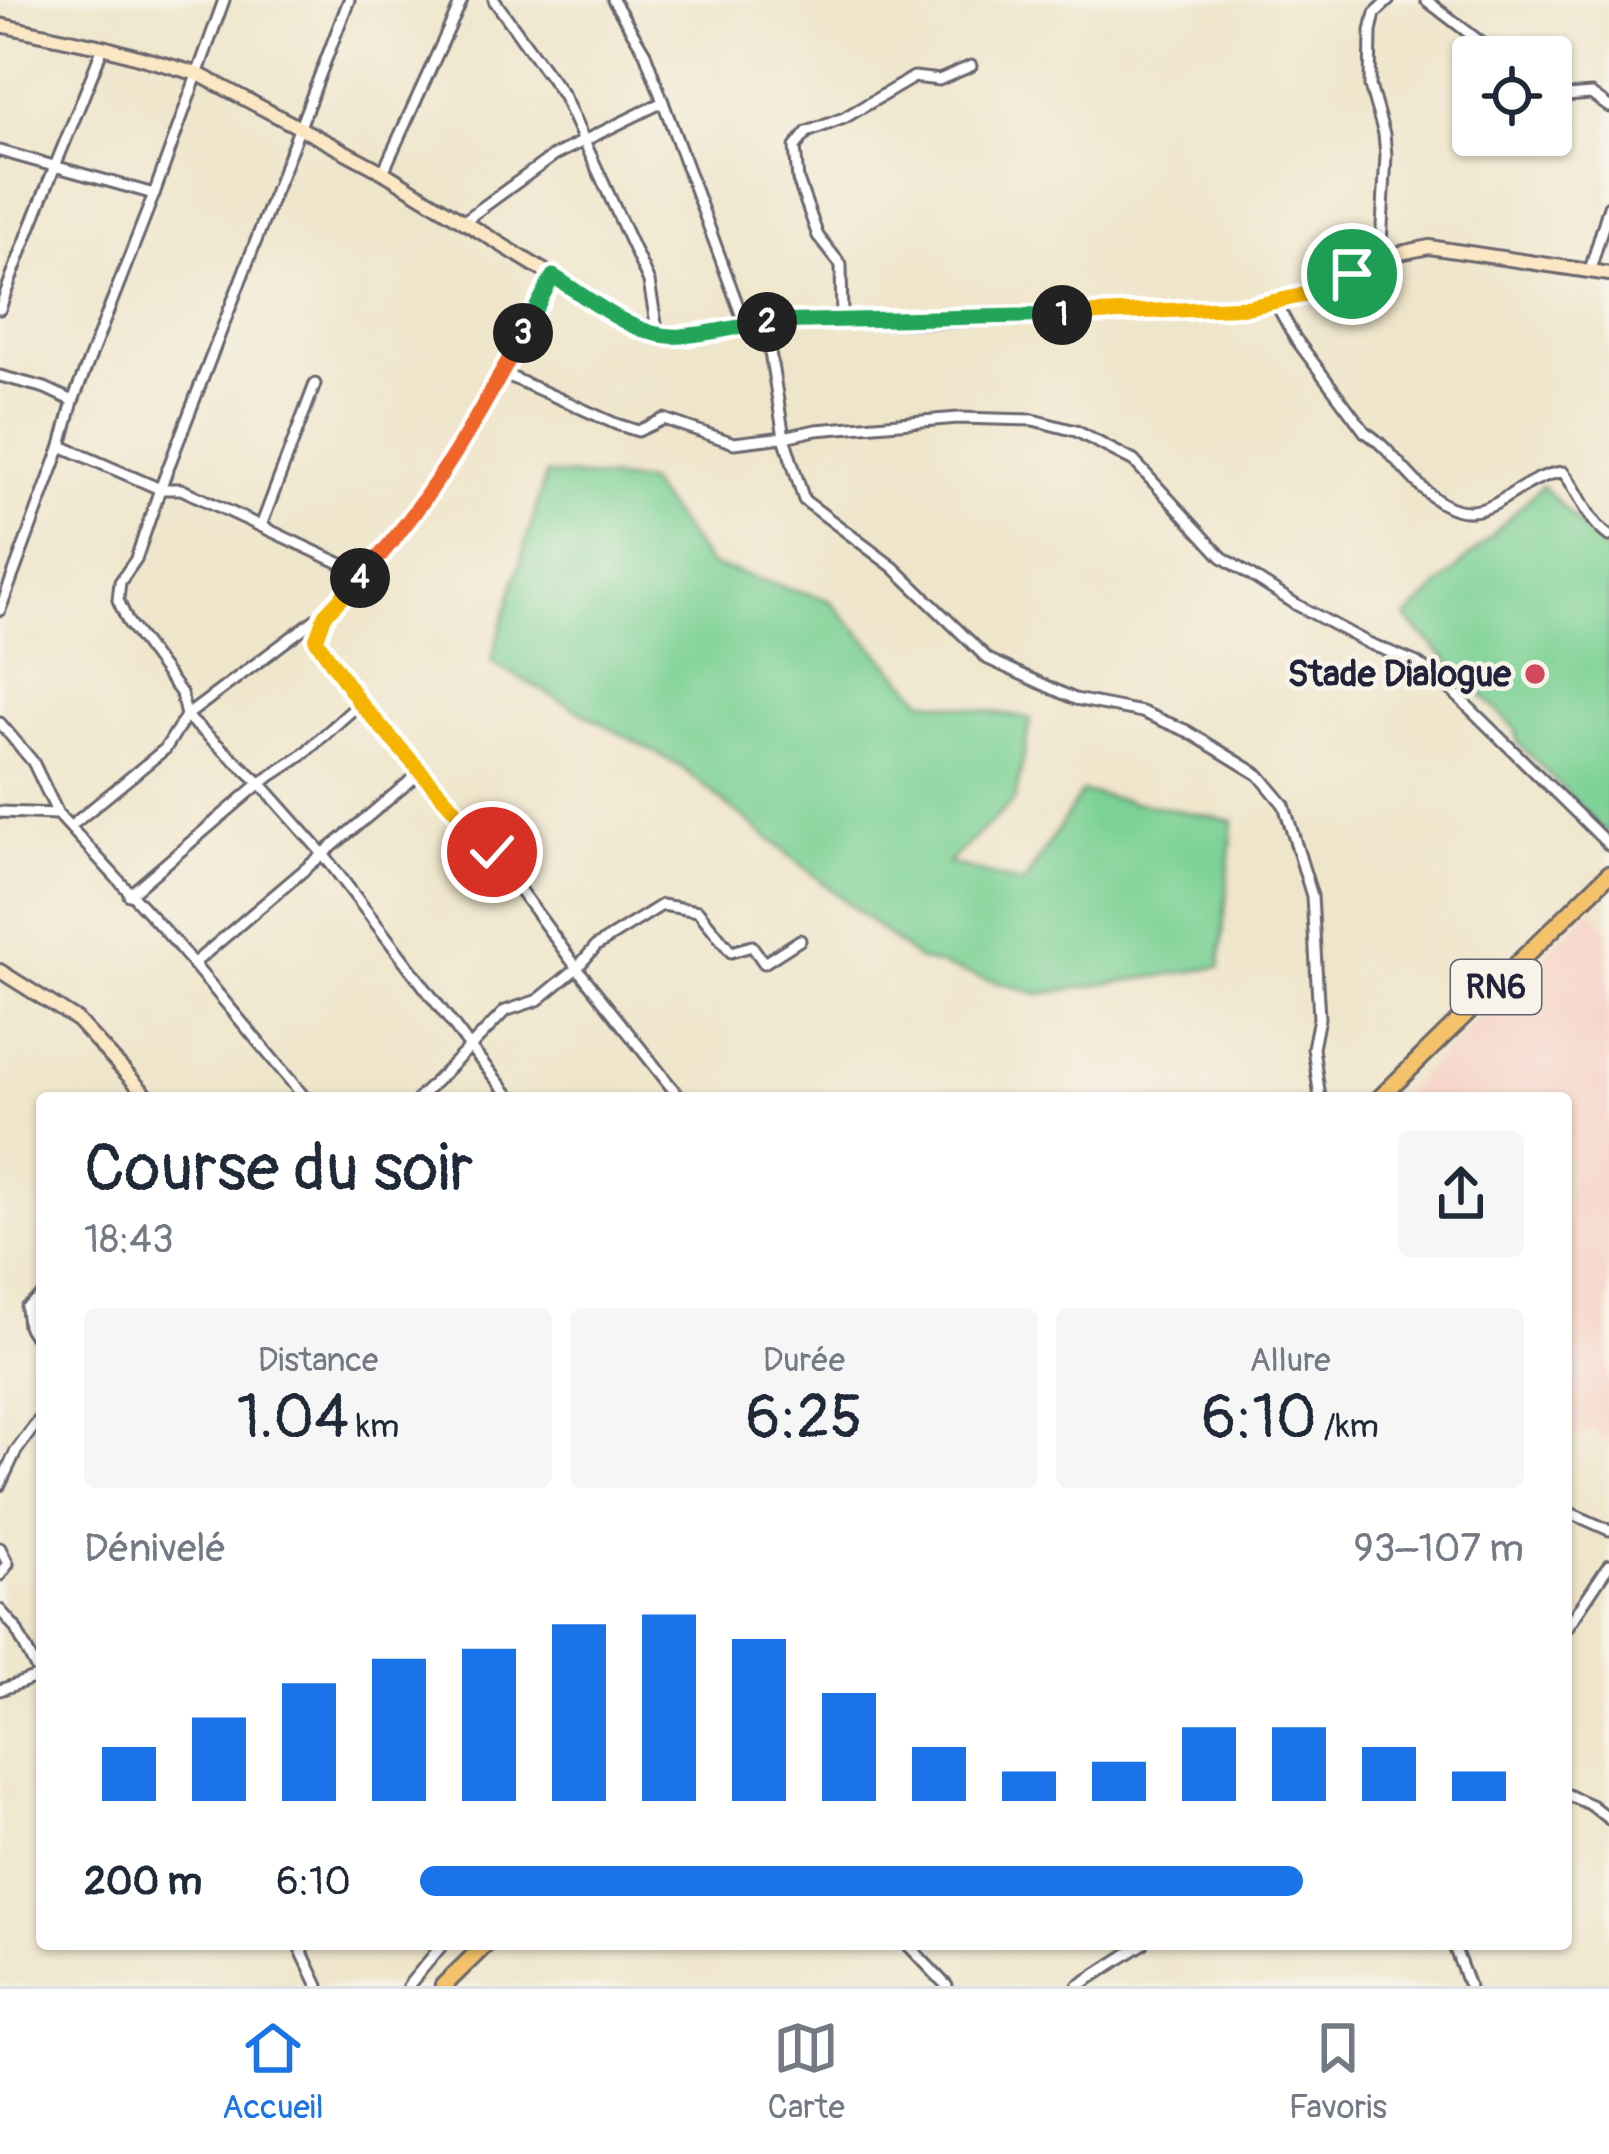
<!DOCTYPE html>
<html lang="fr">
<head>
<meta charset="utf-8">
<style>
	:root { --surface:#fff; --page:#f6f6f7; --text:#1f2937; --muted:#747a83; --line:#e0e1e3; --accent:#1a73e8 }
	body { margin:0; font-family:Pangolin,sans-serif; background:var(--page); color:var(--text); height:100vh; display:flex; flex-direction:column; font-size:45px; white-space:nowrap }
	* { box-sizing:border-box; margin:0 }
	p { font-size:39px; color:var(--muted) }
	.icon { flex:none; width:66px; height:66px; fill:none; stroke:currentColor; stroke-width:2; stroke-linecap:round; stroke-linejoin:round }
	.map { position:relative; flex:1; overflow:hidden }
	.sheet { position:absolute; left:36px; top:1092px; width:1536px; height:858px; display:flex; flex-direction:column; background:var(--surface); border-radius:12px; box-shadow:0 3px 9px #0004 }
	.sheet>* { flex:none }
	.tools { position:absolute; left:1452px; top:36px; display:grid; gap:24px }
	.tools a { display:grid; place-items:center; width:120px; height:120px; border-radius:12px; background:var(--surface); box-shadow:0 3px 9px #0004; font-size:60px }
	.pin { position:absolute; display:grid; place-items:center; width:102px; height:102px; color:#fff; margin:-51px; border:6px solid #fff; border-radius:50%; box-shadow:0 3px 12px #0007 }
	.km { position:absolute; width:60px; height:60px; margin:-30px; border-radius:50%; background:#222; color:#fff; font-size:33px; line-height:60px; text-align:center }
	.round { display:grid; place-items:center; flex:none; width:126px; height:126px; border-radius:12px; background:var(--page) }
	.summary { display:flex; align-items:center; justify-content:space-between; height:204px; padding:0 48px }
	h1 { font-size:66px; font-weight:600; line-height:90px }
	.stats { display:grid; grid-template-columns:repeat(3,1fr); gap:18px; height:204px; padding:12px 48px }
	.stats div { display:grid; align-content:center; border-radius:12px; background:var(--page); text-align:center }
	.stats b { font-size:60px; font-weight:600 }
	.stats small { font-size:33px; font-weight:400 }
	.stats p { font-size:33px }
	.chart { height:336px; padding:24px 48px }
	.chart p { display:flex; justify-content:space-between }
	.chart svg { width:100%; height:216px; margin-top:12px; stroke:var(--accent); stroke-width:6 }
	ul { padding:0 48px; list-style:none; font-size:39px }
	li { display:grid; grid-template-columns:192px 144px 1fr; align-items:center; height:90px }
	li i { height:30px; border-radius:15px; background:var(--accent) }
	.dock { display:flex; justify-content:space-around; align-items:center; height:168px; border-top:3px solid var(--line); background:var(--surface); font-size:33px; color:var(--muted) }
	.dock a { display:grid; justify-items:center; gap:6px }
	.dock .selected { color:var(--accent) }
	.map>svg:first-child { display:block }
</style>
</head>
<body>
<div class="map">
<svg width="1609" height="1986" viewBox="0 0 1609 1986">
	<rect width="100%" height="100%" fill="#f7f3e8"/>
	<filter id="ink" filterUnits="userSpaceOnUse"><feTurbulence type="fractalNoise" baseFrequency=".00833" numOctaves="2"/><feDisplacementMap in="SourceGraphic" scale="24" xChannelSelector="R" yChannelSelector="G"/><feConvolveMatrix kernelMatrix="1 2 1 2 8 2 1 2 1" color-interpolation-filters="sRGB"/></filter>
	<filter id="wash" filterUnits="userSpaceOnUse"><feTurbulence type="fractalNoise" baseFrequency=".004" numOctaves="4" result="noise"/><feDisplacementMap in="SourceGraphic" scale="48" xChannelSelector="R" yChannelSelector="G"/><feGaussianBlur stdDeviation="2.7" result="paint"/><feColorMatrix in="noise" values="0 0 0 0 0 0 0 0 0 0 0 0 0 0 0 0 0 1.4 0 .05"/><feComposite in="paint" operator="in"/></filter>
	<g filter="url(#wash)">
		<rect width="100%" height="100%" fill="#efe5ca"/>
		<polygon fill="#f7d1c6" points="1592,908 1609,930 1609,1445 1590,1428 1566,1446 1566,1098 1399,1098"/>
		<g fill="#7bd194" stroke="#4e7a68" stroke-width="3">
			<polygon points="546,474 647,482 710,565 829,600 923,700 1031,719 1015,800 948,863 1023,884 1082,792 1233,821 1220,967 1038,994 917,959 681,767 491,662"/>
			<polygon points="1542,486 1609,554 1609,832 1604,831 1518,743 1516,730 1406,618"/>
		</g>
	</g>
	<g filter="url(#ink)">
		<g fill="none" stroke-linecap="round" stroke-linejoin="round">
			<g stroke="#6a666d" stroke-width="15">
				<g id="street">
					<polyline points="494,0 563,95 649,282 658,335"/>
					<polyline points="613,0 645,53 745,325"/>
					<polyline points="1426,0 1500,57"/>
					<polyline points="1551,92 1567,96 1591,94 1609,107"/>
					<polyline points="0,151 154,194"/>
					<polyline points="383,172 462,0"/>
					<polyline points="464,221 553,156 663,102"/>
					<polyline points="1380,262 1386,155 1384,134 1370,86 1371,31 1375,13 1389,0"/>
					<polyline points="1590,270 1609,206"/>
					<path d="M1275 302 1295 338 1365 432C1406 457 1437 535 1495 504 1516 492 1538 474 1563 472 1581 493 1586 520 1609 536"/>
					<path d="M0 309C31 220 69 135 103 47"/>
					<polyline points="842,320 841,265 818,236 798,180 795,147 807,132 844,118 914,77 939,80 971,66"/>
					<polyline points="765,322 784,437 816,430 958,418 1033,420 1076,431 1134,461 1222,557 1297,605 1368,643 1417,663 1444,683 1609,845"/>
					<polyline points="502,373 616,424 638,431 664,419 734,443 784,437 804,500 893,567 988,659 1075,699 1142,712 1187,731 1259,775 1284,805 1312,896 1319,1018 1313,1048 1320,1098"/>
					<polyline points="0,376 45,388 73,401"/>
					<path d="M61 446 160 489H181L344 565 369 569C448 484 499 377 553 276"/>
					<polyline points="261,526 315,384"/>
					<polyline points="0,610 61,446 73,401 154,194 224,0"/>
					<polyline points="360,703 300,757 260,783 186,716 337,603 369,570"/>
					<polyline points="0,723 33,762 58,814 175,942 305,1098"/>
					<polyline points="421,772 492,852 577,968 538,1000 505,1011 470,1047 511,1098"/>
					<polyline points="0,812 58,814"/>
					<polyline points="71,826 165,749 186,716 181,693 128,622 118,600 120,582 136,559 160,489 349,0"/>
					<polyline points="129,895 260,783 323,854 421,772 360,703 316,640 325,615 337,603"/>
					<polyline points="193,964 323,854 470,1047 419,1098"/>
					<polyline points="680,1098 577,968 596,946 662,905 698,911 731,952 752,946 764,963 800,940"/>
					<polyline points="42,1296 26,1308 28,1326 42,1348"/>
					<polyline points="0,1485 16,1451 42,1416"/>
					<polyline points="1566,1511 1609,1530"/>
					<polyline points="0,1548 8,1564 0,1575"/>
					<polyline points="0,1610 15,1627 40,1676"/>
					<polyline points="1566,1629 1609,1565"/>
					<polyline points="0,1690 42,1675"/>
					<polyline points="1566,1794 1591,1805 1609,1819"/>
					<polyline points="298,1944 318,1986"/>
					<polyline points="907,1944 947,1986"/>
					<polyline points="1453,1944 1469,1986"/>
					<polyline points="408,1986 443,1944"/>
					<polyline points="1078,1986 1143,1944"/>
				</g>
			</g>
			<g stroke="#6a666d" stroke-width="18">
				<g id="secondary">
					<polyline points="0,25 103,47 198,74 383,172 619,317 658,335 679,337 765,322 937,321 1249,307 1300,296 1400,253 1429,247 1609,274"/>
					<polyline points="0,971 76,1019 149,1098"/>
				</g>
			</g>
			<g stroke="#6a666d" stroke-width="21">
				<g id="highway">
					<polyline points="1380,1098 1609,874"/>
					<polyline points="443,1986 486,1944"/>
				</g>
			</g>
			<use href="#street" stroke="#fff" stroke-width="9"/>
			<use href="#secondary" stroke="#fbe7c3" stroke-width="12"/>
			<use href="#highway" stroke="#f4c26a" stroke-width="15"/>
		</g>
	</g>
	<g fill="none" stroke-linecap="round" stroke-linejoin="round" filter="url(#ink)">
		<g stroke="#fff" stroke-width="24">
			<polyline id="split-1" points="1062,315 1249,307 1300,296 1352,274"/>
		</g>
		<g stroke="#fff" stroke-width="24">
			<polyline id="split-2" points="767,322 1062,315"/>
		</g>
		<g stroke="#fff" stroke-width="24">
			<path id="split-3" d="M523 333 553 276C589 298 637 340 681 336 710 334 739 326 767 322"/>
		</g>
		<g stroke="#fff" stroke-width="24">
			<path id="split-4" d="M360 578C428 506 477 420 523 333"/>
		</g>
		<g stroke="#fff" stroke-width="24">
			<polyline id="split-5" points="360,578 325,615 316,640 360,703 492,852"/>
		</g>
		<use href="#split-1" stroke="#f5b400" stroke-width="15"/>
		<use href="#split-2" stroke="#22a559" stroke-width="15"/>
		<use href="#split-3" stroke="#22a559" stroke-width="15"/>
		<use href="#split-4" stroke="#f0652b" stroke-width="15"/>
		<use href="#split-5" stroke="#f5b400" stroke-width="15"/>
	</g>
	<circle fill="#d1495b" stroke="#f7f3e8" stroke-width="4.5" cx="1535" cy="674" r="12"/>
	<g text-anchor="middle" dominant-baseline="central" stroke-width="9" stroke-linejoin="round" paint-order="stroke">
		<rect fill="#f7f3e8" stroke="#62616f" stroke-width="3" x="1451" y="960" width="90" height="54" rx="9"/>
		<g font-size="33" font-weight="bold" fill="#22223b">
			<text x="1496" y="987">RN6</text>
		</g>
		<g font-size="36" font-weight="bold" fill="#22223b" stroke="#f7f3e8" text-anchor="end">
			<text x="1511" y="674">Stade Dialogue</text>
		</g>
	</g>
</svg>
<div class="tools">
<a><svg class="icon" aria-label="locate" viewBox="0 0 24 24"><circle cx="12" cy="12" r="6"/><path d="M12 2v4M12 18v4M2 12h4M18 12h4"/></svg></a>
</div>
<div class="pin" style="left:1352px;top:274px;background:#1e9e55"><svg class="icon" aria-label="arrive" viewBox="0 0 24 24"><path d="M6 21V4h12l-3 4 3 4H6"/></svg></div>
<div class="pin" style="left:492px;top:852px;background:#d93025"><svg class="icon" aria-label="check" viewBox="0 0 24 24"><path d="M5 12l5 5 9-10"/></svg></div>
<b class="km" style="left:1062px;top:315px">1</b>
<b class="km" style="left:767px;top:322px">2</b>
<b class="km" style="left:523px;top:333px">3</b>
<b class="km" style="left:360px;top:578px">4</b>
<section class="sheet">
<div class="summary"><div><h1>Course du soir</h1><p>18:43</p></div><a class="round"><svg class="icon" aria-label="share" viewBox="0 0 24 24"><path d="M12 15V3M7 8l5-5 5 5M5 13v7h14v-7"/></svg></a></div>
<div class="stats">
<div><p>Distance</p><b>1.04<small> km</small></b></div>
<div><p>Durée</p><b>6:25</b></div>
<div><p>Allure</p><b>6:10<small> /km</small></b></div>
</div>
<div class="chart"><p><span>Dénivelé</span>93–107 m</p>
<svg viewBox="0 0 160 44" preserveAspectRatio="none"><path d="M5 44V33M15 44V27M25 44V20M35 44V15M45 44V13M55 44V8M65 44V6M75 44V11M85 44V22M95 44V33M105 44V38M115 44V36M125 44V29M135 44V29M145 44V33M155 44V38"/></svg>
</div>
<ul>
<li><b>200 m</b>6:10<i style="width:80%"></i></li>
</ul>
</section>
</div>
<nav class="dock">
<a class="selected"><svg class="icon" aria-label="home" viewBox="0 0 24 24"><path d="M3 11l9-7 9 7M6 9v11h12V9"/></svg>Accueil</a>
<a><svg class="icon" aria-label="map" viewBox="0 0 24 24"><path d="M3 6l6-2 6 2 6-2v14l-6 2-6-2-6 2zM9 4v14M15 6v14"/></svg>Carte</a>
<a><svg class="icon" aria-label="saved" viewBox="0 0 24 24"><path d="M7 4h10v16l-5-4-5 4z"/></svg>Favoris</a>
</nav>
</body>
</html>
